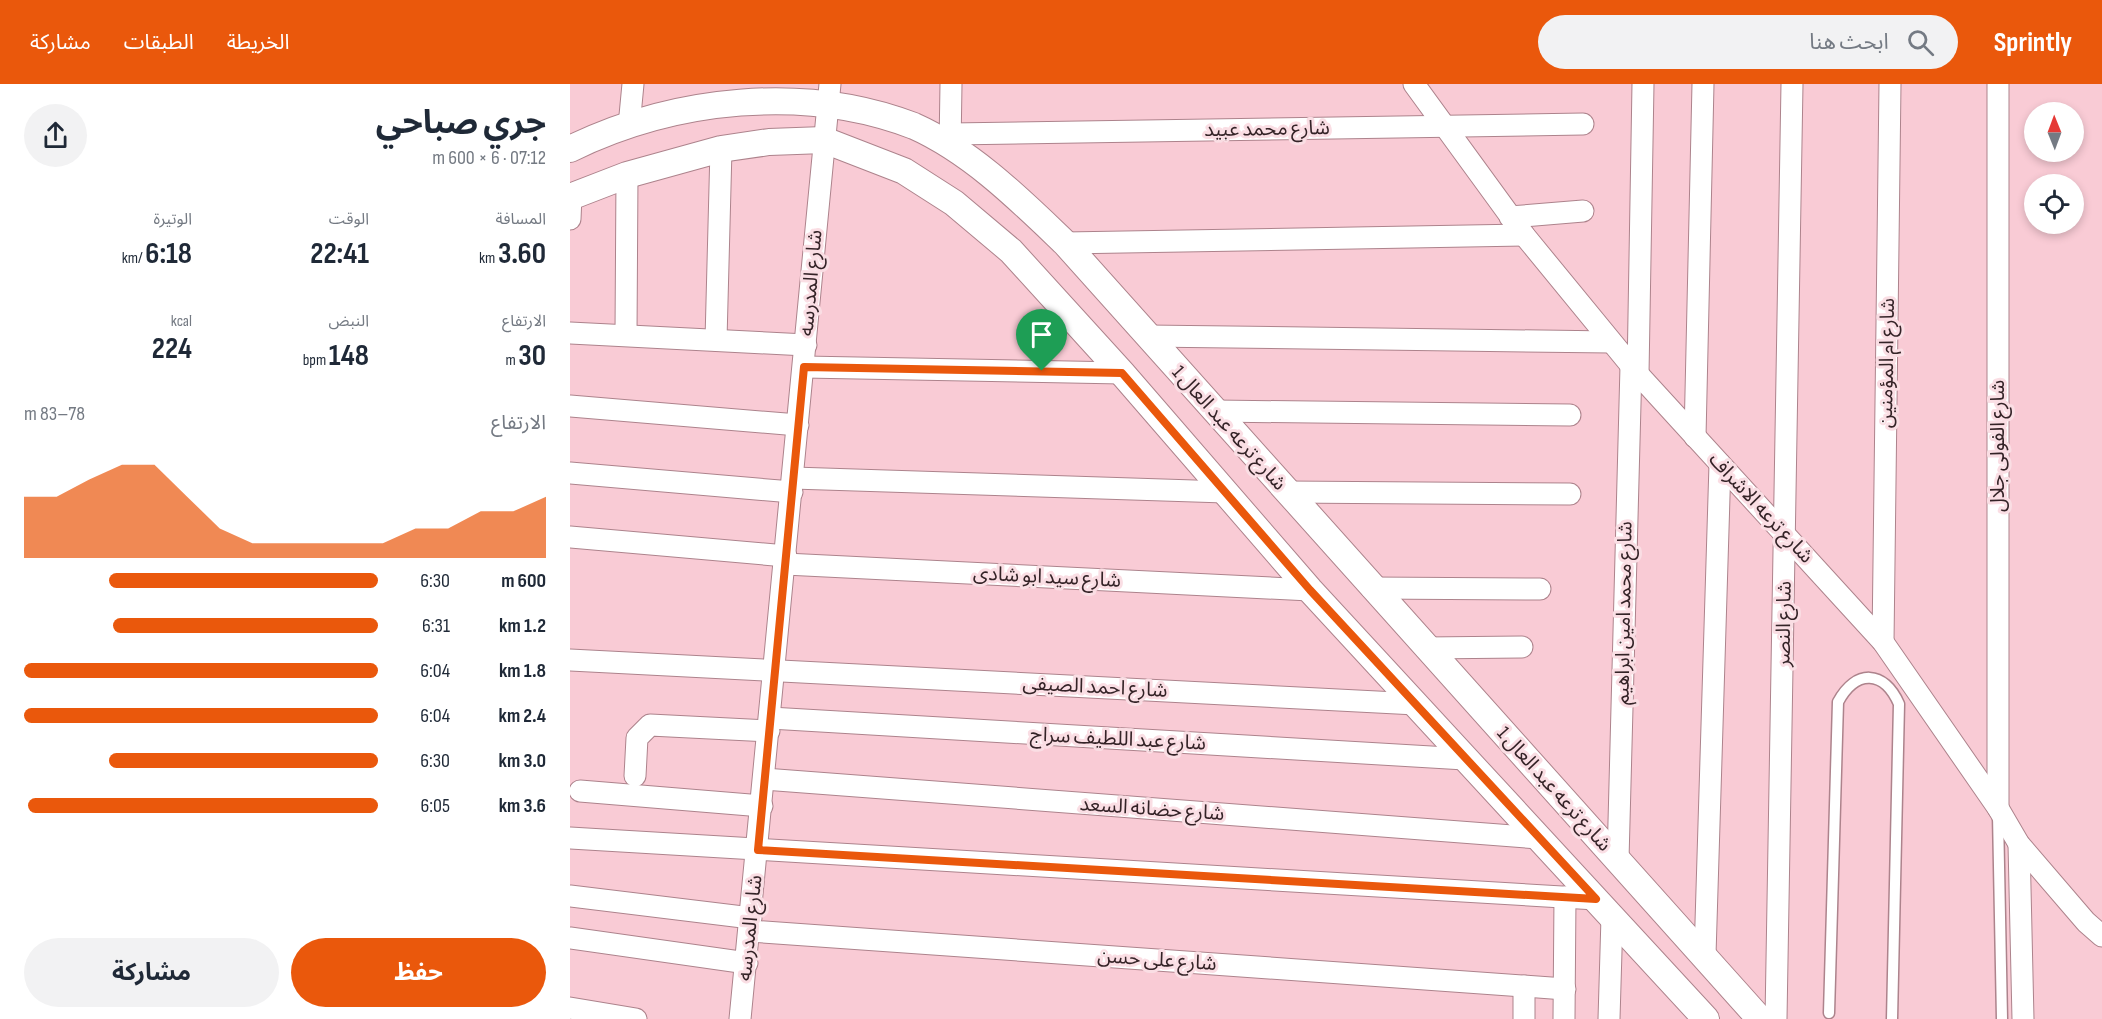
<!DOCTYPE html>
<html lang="ar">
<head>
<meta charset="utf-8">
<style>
	:root { --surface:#fff; --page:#f2f2f3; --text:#1f2937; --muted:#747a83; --accent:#ea580c }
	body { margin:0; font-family:"Sofia Sans Condensed","Noto Sans Arabic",sans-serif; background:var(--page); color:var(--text); direction:rtl; height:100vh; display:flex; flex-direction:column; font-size:22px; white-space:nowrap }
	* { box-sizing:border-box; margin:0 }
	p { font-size:20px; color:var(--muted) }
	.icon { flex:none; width:33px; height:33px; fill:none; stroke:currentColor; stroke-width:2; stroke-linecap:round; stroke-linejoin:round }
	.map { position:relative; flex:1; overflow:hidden; direction:ltr }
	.drawer { display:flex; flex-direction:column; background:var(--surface); width:570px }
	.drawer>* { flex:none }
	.needle { width:39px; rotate:359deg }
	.controls { position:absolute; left:1454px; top:18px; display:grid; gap:12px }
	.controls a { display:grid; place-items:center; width:60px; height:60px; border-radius:50%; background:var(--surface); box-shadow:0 3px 9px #0003; font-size:30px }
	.pin { position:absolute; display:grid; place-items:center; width:51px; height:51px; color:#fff; margin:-62px -26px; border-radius:50% 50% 50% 0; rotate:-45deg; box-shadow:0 0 6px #0007 }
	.pin .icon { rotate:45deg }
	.round { display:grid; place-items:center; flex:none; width:63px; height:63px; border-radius:32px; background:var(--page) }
	.headline { display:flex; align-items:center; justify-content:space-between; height:102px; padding:0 24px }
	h1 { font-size:33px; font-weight:700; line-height:45px }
	.metrics { display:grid; grid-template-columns:repeat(3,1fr); gap:9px; height:102px; padding:6px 24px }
	.metrics div { display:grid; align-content:center }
	.metrics b { font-size:30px; font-weight:700 }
	.metrics small { font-size:16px; font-weight:400 }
	.metrics p { font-size:16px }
	.chart { height:168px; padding:12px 24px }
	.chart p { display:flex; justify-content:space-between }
	.chart svg { width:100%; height:108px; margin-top:6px; fill:var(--accent); opacity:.7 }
	.action { display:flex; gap:12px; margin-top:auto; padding:12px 24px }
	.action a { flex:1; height:69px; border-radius:36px; background:var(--accent); color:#fff; font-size:24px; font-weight:700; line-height:69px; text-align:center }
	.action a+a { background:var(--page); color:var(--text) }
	ul { padding:0 24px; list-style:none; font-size:20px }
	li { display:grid; grid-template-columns:96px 72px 1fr; align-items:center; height:45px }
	li i { height:15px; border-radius:8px; background:var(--accent) }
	header { display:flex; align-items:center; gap:36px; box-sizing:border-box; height:84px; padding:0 30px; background:var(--accent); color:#fff }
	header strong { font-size:28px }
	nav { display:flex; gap:33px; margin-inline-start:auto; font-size:21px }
	.search { width:420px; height:54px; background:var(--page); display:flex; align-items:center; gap:15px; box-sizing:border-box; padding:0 21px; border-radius:33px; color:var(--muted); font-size:22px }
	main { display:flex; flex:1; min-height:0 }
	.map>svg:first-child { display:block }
</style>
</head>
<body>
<header>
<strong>Sprintly</strong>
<div class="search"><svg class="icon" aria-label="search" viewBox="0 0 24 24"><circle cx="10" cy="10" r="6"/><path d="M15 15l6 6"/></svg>ابحث هنا</div>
<nav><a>الخريطة</a><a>الطبقات</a><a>مشاركة</a></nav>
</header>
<main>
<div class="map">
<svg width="1532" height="935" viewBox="0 0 1532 935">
	<rect width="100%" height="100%" fill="#f9cbd5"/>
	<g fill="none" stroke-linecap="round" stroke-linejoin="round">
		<g stroke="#ad838c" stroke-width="13">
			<g id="service">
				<polyline points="1428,731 1432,935"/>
				<path d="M1259 929 1268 618C1286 585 1314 586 1329 620L1322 935"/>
			</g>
		</g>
		<g stroke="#ad838c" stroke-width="23">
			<g id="minor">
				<polyline points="844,0 954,151 1068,290 1313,558 1428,724 1449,760 1516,838 1532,852"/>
				<polyline points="1428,0 1428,724"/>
				<polyline points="59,42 63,0"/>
				<polyline points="381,50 1013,40"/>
				<polyline points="380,63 381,0"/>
				<polyline points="940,133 1013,127"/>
				<polyline points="0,135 1,112"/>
				<polyline points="495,159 954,151"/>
				<polyline points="0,249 236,261"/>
				<polyline points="56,251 57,91"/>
				<polyline points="577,252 1041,258"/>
				<polyline points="146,256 151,65"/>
				<polyline points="234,283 552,289"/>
				<polyline points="1068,290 1073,0"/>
				<polyline points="0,322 228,341"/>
				<polyline points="645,327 1000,331"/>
				<polyline points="1125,353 1133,0"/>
				<polyline points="0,389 222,408"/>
				<polyline points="223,394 655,408"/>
				<polyline points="716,408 1000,410"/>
				<polyline points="0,453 216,472"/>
				<polyline points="215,480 740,506"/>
				<polyline points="801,504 970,505"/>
				<polyline points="1313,558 1320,0"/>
				<polyline points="855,564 952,563"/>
				<polyline points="0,576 846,620"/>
				<polyline points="200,634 895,675"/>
				<polyline points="65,692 67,654 80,641 199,647"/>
				<polyline points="194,695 969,754"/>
				<polyline points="10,707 192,722"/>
				<polyline points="0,754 1026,815"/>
				<polyline points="1449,760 1453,935"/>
				<polyline points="1048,776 1061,282"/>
				<polyline points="0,812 181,834"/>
				<polyline points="180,847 995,905"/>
				<polyline points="0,854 177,879"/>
				<polyline points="1135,871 1150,380"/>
				<polyline points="954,902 954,935"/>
				<polyline points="0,924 66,935"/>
				<polyline points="170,935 260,0"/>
				<polyline points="994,935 995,813"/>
				<polyline points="1039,935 1042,833"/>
				<polyline points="1206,935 1222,0"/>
			</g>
		</g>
		<g stroke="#ad838c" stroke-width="28">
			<g id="tertiary">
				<path d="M0 65C104 14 235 0 344 42 402 68 450 116 495 159L1190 935"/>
				<polyline points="0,113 57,91 151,65 199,58 254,56 334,87 384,119 441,167 552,289 740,506 1136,935"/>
			</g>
		</g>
		<use href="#service" stroke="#fff" stroke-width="10"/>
		<use href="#minor" stroke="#fff" stroke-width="21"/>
		<use href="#tertiary" stroke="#fff" stroke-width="26"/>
	</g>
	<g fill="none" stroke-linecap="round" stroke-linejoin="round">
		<g stroke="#fff" stroke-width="12">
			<polygon id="route" points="234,283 552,289 740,506 1026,815 188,766"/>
		</g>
		<use href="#route" stroke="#ea580c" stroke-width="8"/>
	</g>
	<g text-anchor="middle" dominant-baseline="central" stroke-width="6" stroke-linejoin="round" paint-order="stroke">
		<g font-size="20" fill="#342327" stroke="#fadee4">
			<text transform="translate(697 45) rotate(-1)">شارع محمد عبيد</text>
			<text transform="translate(241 199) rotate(-85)">شارع المدرسه</text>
			<text transform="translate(1317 279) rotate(-89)">شارع ام المؤمنين</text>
			<text transform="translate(659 344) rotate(48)">شارع ترعه عبد العال 1</text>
			<text transform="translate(1428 362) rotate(-90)">شارع الفولى جلال</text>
			<text transform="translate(1191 424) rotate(47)">شارع ترعه الاشراف</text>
			<text transform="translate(477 493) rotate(3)">شارع سيد ابو شادى</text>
			<text transform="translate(1054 529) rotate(-89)">شارع محمد امين ابراهيم</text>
			<text transform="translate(1214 540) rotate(-89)">شارع النصر</text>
			<text transform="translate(525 603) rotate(3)">شارع احمد الصيفى</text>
			<text transform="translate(548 655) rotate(3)">شارع عبد اللطيف سراج</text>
			<text transform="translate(984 705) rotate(48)">شارع ترعه عبد العال 1</text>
			<text transform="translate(582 725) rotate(4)">شارع حضانه السعد</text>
			<text transform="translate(180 844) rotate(-84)">شارع المدرسه</text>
			<text transform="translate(587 876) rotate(4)">شارع على حسن</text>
		</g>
	</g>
</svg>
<div class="controls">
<a><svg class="needle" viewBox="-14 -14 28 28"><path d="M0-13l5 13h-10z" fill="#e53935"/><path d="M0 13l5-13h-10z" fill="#747a83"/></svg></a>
<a><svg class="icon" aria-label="locate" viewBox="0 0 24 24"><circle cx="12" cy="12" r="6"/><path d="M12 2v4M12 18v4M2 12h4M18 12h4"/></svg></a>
</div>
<div class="pin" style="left:472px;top:287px;background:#1e9e55"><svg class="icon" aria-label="arrive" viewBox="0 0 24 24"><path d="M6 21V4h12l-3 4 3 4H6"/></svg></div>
</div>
<section class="drawer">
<div class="headline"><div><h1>جري صباحي</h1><p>07:12 · 6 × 600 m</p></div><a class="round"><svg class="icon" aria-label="share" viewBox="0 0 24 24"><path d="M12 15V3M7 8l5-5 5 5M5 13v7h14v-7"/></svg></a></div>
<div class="metrics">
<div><p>المسافة</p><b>3.60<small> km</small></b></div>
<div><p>الوقت</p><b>22:41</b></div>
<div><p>الوتيرة</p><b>6:18<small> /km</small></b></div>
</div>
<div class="metrics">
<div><p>الارتفاع</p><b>30<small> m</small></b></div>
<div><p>النبض</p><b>148<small> bpm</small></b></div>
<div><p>kcal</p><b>224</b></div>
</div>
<div class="chart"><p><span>الارتفاع</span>78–83 m</p>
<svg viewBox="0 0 160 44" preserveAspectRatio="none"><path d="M0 44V19L10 19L20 12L30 6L40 6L50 19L60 32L70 38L80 38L90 38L100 38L110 38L120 32L130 32L140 25L150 25L160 19V44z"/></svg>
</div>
<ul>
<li><b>600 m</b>6:30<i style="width:76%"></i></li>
<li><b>1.2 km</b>6:31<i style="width:75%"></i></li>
<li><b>1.8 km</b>6:04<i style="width:100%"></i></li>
<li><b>2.4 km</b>6:04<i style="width:100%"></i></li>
<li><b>3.0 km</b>6:30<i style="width:76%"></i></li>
<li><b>3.6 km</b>6:05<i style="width:99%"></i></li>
</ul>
<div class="action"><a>حفظ</a><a>مشاركة</a></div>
</section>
</main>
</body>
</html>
